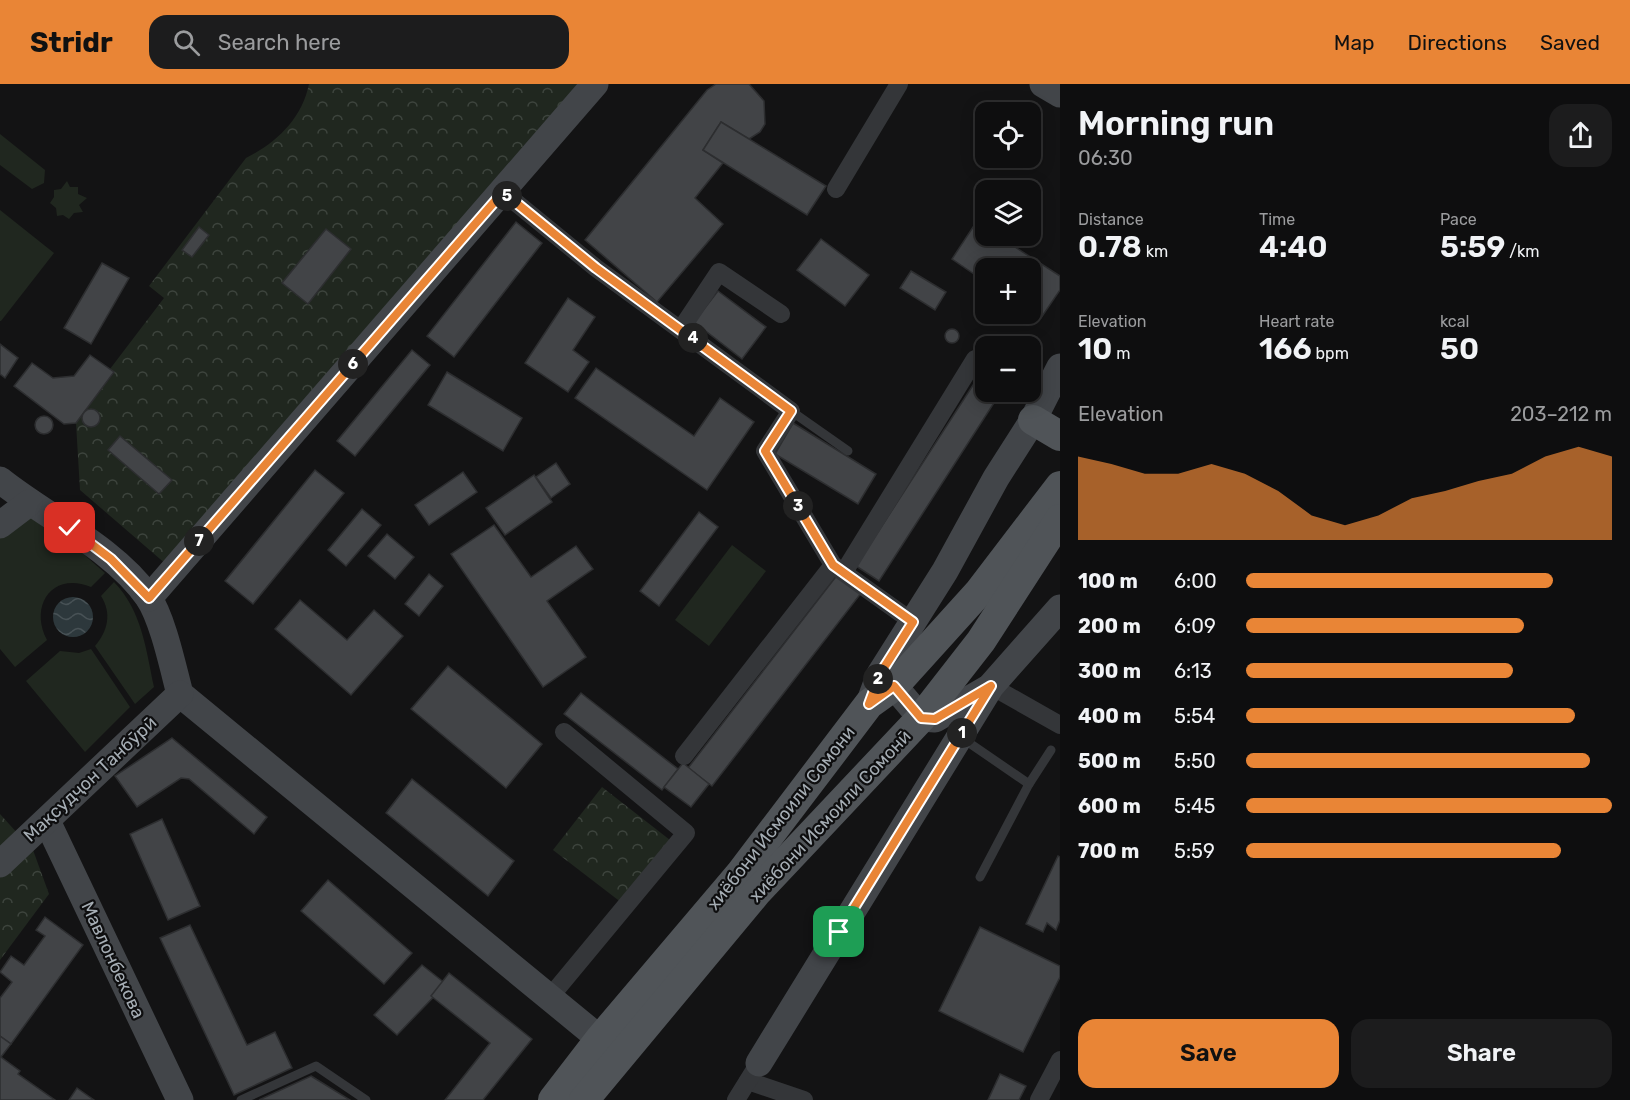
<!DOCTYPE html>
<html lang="en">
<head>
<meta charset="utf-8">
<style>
	:root { --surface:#0e0e0f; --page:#1c1c1d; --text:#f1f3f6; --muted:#9b9c9e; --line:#2e2e2f; --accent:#e98536 }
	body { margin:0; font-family:Rubik,sans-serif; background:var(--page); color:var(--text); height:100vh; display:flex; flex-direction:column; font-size:22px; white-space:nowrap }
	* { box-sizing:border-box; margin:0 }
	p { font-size:20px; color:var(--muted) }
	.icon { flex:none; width:33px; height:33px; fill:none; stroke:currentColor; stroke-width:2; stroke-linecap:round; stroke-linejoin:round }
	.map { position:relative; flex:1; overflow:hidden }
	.side { display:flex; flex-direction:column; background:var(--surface); width:570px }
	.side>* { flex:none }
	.tools { position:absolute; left:975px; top:18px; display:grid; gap:12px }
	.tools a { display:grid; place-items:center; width:66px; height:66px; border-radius:12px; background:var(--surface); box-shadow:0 3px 15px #0003,0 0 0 2px var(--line); font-size:30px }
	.pin { position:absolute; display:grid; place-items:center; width:51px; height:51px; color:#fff; margin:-26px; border-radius:12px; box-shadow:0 3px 9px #0006 }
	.km { position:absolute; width:30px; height:30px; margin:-15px; border-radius:50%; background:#222; color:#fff; font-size:16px; line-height:30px; text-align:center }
	.round { display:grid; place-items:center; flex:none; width:63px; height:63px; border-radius:18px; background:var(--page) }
	.head { display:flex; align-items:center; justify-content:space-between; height:102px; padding:0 18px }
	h1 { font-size:33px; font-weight:600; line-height:45px }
	.metrics { display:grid; grid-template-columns:repeat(3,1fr); gap:9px; height:102px; padding:6px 18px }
	.metrics div { display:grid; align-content:center }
	.metrics b { font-size:30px; font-weight:600 }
	.metrics small { font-size:16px; font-weight:400 }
	.metrics p { font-size:16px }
	.chart { height:168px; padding:12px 18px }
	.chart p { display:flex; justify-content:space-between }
	.chart svg { width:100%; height:108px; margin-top:6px; fill:var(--accent); opacity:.7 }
	.cta { display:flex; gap:12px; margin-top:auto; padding:12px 18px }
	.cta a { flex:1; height:69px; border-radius:18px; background:var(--accent); color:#111; font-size:24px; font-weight:600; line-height:69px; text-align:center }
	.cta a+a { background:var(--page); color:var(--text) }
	ul { padding:0 18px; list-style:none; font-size:20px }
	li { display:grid; grid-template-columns:96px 72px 1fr; align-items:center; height:45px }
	li i { height:15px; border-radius:8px; background:var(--accent) }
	header { display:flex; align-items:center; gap:36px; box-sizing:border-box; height:84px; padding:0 30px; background:var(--accent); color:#111 }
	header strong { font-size:28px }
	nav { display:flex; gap:33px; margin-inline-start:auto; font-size:21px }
	.search { width:420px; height:54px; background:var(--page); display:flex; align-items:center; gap:15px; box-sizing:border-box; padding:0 21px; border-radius:18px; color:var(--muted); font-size:22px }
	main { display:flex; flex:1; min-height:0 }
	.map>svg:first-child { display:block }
</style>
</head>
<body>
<header>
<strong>Stridr</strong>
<div class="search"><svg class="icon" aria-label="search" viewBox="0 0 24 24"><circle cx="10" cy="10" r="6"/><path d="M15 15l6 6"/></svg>Search here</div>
<nav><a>Map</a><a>Directions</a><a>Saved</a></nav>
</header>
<main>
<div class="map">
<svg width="1060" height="1016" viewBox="0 0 1060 1016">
	<defs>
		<pattern id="forest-crowns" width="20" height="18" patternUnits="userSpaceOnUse" patternTransform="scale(1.5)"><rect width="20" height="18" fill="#20271f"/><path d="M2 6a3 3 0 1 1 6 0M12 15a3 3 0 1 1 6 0" fill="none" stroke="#3d443d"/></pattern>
		<pattern id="water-waves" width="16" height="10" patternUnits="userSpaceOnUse" patternTransform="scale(1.5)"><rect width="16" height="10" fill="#2d383c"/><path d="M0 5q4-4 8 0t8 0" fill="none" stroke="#485256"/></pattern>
	</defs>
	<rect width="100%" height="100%" fill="#131314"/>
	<g fill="#20271f">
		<polygon points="0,50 45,86 44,99 32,105 0,81"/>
		<polygon points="67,97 70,103 78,103 78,110 87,114 79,121 83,128 74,129 69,135 63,131 57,132 56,124 50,119 54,113 54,106 61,105"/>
		<polygon points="0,126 54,169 1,237 0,237"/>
		<path d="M40 432 105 489 91 503C52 487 29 522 47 556L15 583 0 565V453L22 434Z"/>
		<polygon points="732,461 766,487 709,562 675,536"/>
		<path d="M114 498C142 527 146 565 154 603L135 620 95 562C108 547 112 529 101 512Z"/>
		<polygon points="91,565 130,623 85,668 26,597 60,567 79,569"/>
	</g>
	<g fill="url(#forest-crowns)">
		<path d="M309 0H579L167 481 80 406 76 339 114 289 110 285 164 214 149 202 246 74C276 59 302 35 309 0Z"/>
		<polygon points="602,703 670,756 622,819 553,766"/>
		<polygon points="0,730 19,751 0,768"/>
		<polygon points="29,755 49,810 0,876 0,781"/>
	</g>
	<circle fill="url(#water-waves)" cx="73" cy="533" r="20"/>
	<g fill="#424447" stroke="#2d2e30" stroke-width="1.5">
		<polygon points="716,0 749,0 764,17 765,40 760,48 749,55 721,38 703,66 723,79 695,114 723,140 657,218 585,156 707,6"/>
		<polygon points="721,38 826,102 807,131 703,66"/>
		<polygon points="977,137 986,143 986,152 998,152 1060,192 1060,206 1041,234 1030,227 1030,184 996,184 984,176 974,190 952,175"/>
		<polygon points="516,138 542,159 454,273 427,252"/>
		<polygon points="199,143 209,151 192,173 182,166"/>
		<polygon points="326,145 351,165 308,220 282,199"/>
		<polygon points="821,155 869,191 845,222 797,186"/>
		<polygon points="102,179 129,194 91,260 64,244"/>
		<polygon points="911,187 946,208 935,226 900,204"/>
		<polygon points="718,207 766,243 742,275 694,238"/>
		<polygon points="568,214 595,233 573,266 589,278 568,308 525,279"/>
		<circle cx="952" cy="252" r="7"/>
		<polygon points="1003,254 1016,262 997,262"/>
		<polygon points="0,260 18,274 5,294 0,290"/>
		<polygon points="412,266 430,281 355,372 337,357"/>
		<polygon points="90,271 114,288 76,339 64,340 14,302 32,279 53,294 74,292"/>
		<polygon points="986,281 986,308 1001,308 879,497 856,482"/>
		<polygon points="596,284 694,352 720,314 754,338 707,406 575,314"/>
		<polygon points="447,288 522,334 503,367 428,321"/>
		<circle cx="91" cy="334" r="9"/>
		<circle cx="44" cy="341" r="9"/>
		<polygon points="793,339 876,390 858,420 775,370"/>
		<polygon points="120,352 172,396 159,410 108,366"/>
		<polygon points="556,379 570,400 551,414 536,393"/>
		<polygon points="315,386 344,409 253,520 225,497"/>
		<polygon points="463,388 477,408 429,441 415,421"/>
		<polygon points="534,391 552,418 505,451 486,424"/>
		<polygon points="362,425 381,441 346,482 328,466"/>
		<polygon points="699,428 718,443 659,522 640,507"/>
		<polygon points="494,441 531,493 576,462 593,485 547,517 586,573 543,603 451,470"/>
		<polygon points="387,450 414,473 395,495 368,472"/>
		<polygon points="429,490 443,502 419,532 405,520"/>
		<polygon points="838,490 862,508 712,702 688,684"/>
		<polygon points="300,516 347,556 374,526 403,552 351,611 275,545"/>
		<polygon points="448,582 542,660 506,704 411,625"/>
		<polygon points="581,609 678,685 662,706 564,630"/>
		<polygon points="172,654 267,733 254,750 189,695 181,694 137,723 115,692"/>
		<polygon points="683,679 709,700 691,723 664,703"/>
		<polygon points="412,695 514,777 488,812 386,729"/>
		<polygon points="162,735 200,822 168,836 130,750"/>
		<polygon points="1058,772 1060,773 1060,836 1056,846 1047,839 1043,848 1026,840"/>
		<polygon points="328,796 412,869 384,900 301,827"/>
		<polygon points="45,833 83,861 11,960 0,952 0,914 12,898 0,888 11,872 24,881 45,852 36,846"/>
		<polygon points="190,841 247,961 275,948 292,984 234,1011 160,854"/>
		<polygon points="980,843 1060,882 1060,893 1023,968 939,927"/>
		<polygon points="422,881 446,900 397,951 374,931"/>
		<polygon points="449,889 532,955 483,1016 445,1016 490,959 431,912"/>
		<polygon points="0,952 11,960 1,973 20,987 18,990 55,1016 0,1016"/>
		<polygon points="1000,990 1026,1002 1019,1016 988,1016"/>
		<polygon points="311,992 350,1016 259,1016"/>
		<polygon points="77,1004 94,1016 69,1016"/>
	</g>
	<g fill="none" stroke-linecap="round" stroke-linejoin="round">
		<g stroke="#343639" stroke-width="9">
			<polyline points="791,327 848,367"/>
			<polyline points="962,654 1029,700 980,793"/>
			<polyline points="1029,700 1051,666"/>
			<polyline points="241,1016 316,982 366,1016"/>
		</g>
		<g stroke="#343639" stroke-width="18">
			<polyline points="836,105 899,0"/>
			<polyline points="503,108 596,184 791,327 765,367 833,481"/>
			<polyline points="681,245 719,188 781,230"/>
			<polyline points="844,488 975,275"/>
			<polyline points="991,602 1060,641"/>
			<polyline points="684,672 833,481 913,538"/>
			<polyline points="550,913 686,749 564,648"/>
			<polyline points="748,997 804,1016"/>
			<polyline points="736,1016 754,987"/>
			<polyline points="1039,1016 1060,976"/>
		</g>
		<g stroke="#424549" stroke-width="27">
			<polyline points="1043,0 1060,10"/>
			<path d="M0 396C46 433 114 464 148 513 163 535 173 584 180 610L600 955"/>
			<polyline points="0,441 29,419"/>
			<polyline points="149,514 595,0"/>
			<polyline points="894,602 921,634 935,635 987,605"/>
			<polyline points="869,620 880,590 945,487 996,394 1033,336 1060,283"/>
			<polyline points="47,737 180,1016"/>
			<polyline points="0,780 180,610"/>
			<polyline points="759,979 991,602 1060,524"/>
		</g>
		<g stroke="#505458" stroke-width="30">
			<polyline points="1033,336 1060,352"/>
			<polyline points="553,1016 600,955 740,790 869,620 894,602 979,508 1060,402"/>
			<polyline points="584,1016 757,808 921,634 981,557 1060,435"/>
		</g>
	</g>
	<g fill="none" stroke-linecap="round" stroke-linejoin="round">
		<g stroke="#fff" stroke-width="12">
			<polyline id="route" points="70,444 111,475 149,514 503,108 596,184 791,327 765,367 833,481 913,538 880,590 869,620 894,602 921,634 935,635 991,602 839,848"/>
		</g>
		<use href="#route" stroke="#e98536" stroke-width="8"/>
	</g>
	<g text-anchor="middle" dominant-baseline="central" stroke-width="4.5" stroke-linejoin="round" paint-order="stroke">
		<g font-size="18" fill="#a5adb4" stroke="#0e0e0f">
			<text transform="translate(90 695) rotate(-43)">Мақсудҷон Танбӯрӣ</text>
			<text transform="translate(830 732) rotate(-47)">хиёбони Исмоили Сомонӣ</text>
			<text transform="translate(781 734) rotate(-52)">хиёбони Исмоили Сомони</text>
			<text transform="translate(113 876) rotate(65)">Мавлонбекова</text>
		</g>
	</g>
</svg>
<div class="tools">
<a><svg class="icon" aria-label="locate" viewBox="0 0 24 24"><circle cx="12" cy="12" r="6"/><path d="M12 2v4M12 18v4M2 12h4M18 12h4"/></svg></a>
<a><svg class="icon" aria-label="layers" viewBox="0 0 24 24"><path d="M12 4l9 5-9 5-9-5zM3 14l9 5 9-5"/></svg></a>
<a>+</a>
<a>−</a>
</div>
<div class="pin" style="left:839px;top:848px;background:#1e9e55"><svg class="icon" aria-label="arrive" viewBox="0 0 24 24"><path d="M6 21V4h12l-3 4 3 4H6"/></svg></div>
<div class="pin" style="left:70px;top:444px;background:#d93025"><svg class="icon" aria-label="check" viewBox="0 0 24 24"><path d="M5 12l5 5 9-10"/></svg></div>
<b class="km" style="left:962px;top:649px">1</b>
<b class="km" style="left:878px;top:595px">2</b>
<b class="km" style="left:798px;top:422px">3</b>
<b class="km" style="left:693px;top:254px">4</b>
<b class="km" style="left:507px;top:112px">5</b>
<b class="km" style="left:353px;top:280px">6</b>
<b class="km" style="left:199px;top:457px">7</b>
</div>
<section class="side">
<div class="head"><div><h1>Morning run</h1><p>06:30</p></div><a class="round"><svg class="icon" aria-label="share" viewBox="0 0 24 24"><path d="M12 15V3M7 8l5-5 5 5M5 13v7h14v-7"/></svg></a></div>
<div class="metrics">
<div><p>Distance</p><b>0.78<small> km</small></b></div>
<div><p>Time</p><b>4:40</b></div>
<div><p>Pace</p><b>5:59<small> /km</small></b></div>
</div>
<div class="metrics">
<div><p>Elevation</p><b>10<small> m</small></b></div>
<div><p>Heart rate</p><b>166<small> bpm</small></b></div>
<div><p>kcal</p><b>50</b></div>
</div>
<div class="chart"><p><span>Elevation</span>203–212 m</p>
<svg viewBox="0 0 160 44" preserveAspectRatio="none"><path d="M0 44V10L10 13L20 17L30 17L40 13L50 17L60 24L70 34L80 38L90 34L100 27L110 24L120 20L130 17L140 10L150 6L160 10V44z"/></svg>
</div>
<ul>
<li><b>100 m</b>6:00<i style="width:84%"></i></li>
<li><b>200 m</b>6:09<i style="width:76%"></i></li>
<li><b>300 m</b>6:13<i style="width:73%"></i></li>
<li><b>400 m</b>5:54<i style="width:90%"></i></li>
<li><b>500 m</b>5:50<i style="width:94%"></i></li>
<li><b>600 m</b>5:45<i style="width:100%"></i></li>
<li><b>700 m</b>5:59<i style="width:86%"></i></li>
</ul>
<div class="cta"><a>Save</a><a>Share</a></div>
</section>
</main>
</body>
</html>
